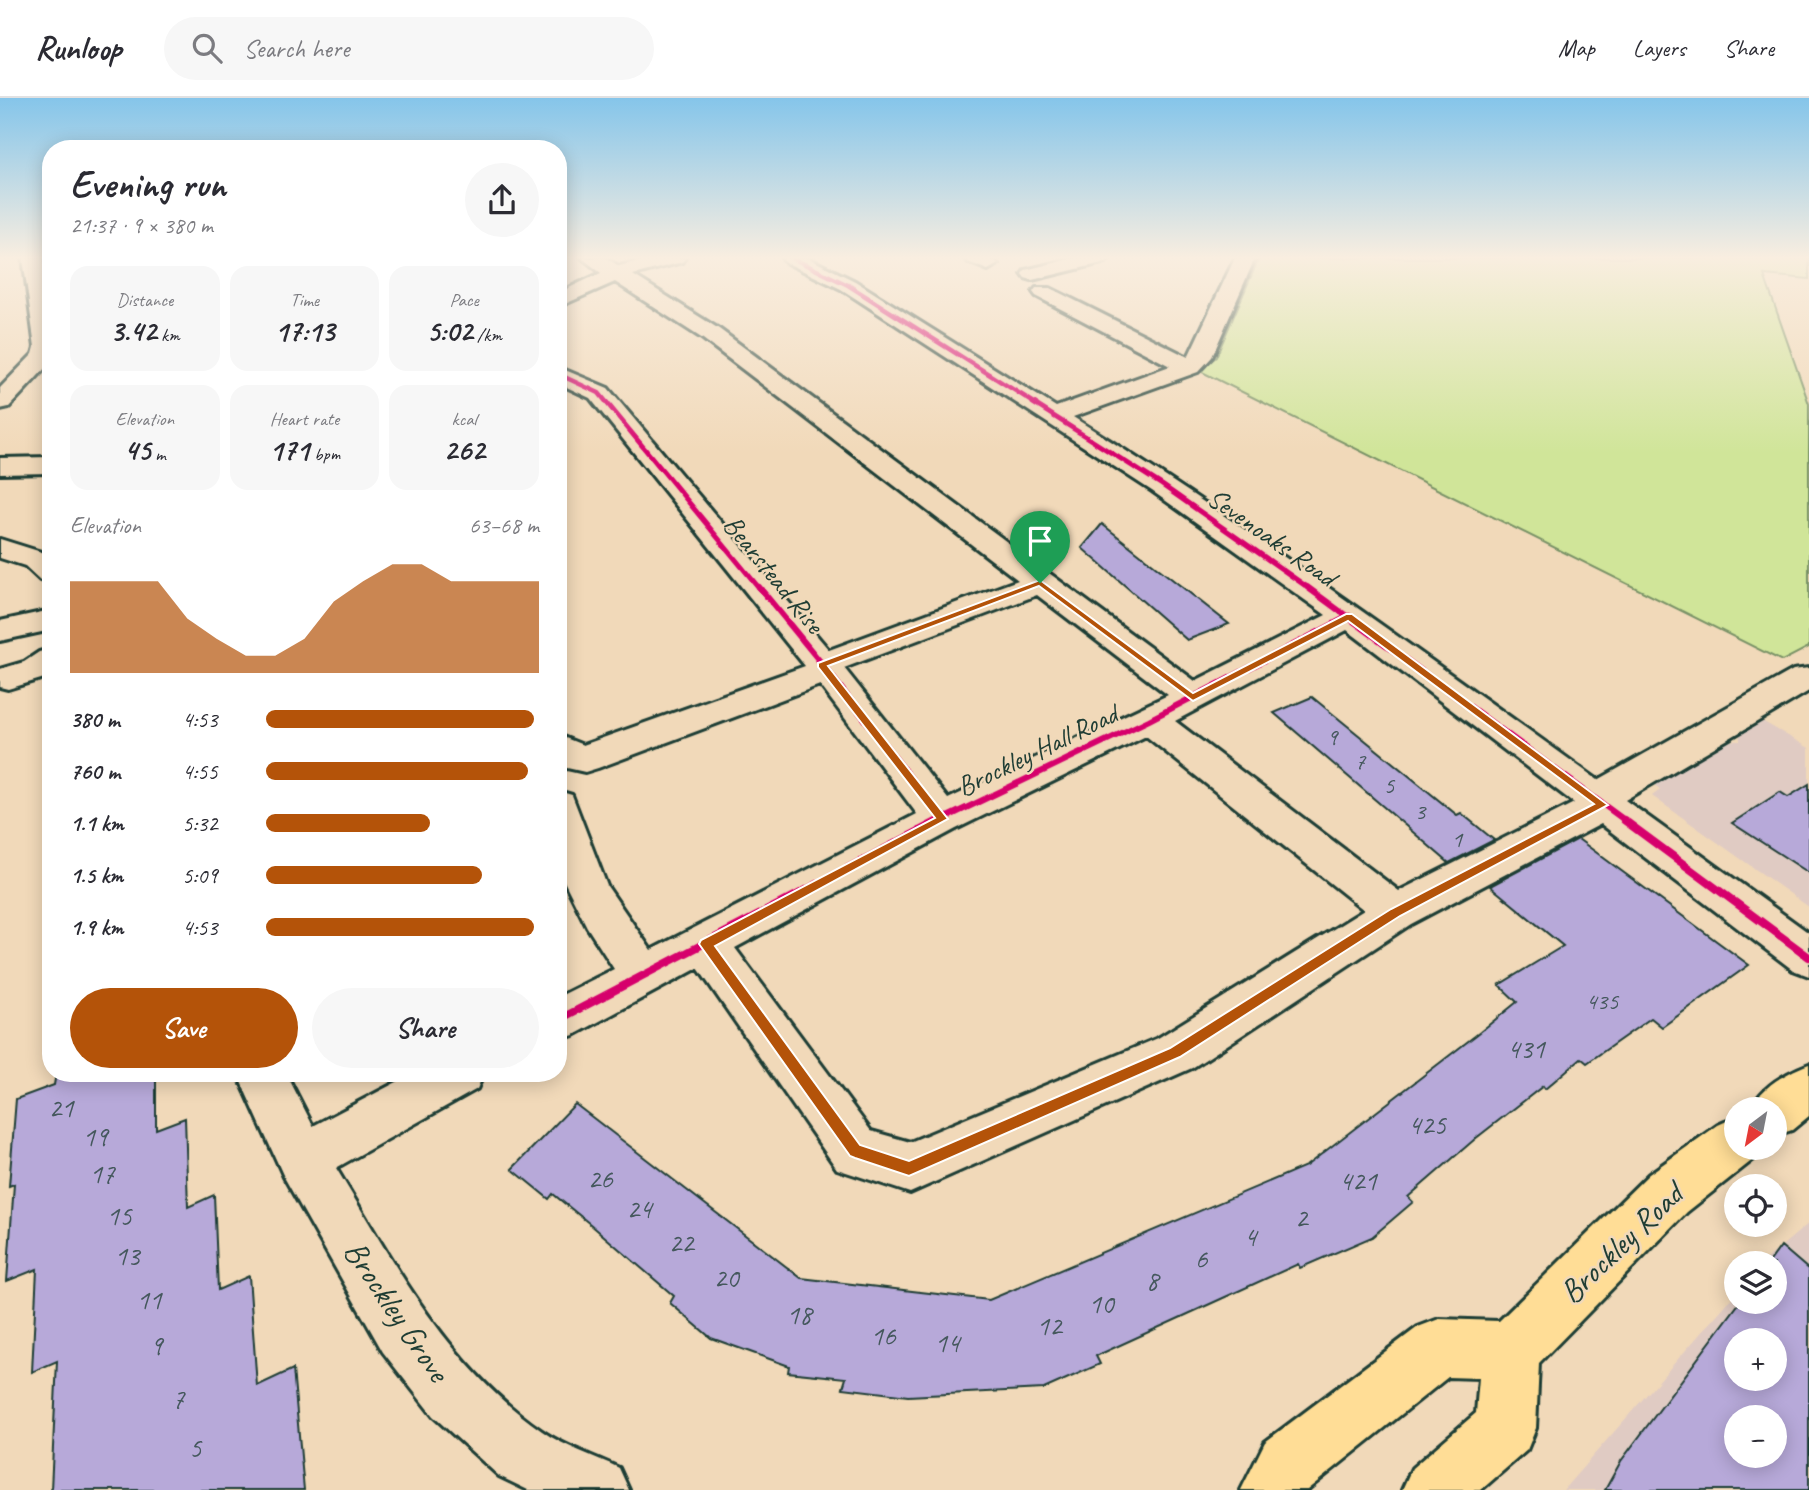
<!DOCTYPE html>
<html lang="en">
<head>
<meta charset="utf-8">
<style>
	:root { --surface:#fff; --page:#f7f7f7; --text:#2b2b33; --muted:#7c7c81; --line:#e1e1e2; --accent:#b45309 }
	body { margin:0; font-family:Caveat,sans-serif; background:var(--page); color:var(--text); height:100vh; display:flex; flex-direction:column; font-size:26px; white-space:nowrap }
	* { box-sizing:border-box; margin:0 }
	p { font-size:23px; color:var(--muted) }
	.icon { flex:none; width:38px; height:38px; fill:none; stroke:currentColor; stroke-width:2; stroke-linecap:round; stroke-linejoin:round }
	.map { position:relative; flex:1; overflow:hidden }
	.sheet { position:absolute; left:42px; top:42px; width:525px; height:942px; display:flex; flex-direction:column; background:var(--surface); border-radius:28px; box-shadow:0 4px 18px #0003 }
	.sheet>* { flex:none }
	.needle { width:46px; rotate:212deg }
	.tools { position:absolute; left:1724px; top:999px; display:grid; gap:14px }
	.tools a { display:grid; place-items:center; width:63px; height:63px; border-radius:50%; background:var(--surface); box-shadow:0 4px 18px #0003; font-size:35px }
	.pin { position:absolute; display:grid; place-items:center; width:60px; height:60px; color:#fff; margin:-72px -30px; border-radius:50% 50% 50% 0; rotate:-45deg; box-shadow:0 0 7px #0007 }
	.pin .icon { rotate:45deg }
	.round { display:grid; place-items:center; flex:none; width:74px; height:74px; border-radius:37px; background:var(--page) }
	.overview { display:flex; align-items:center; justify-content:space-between; height:119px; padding:0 28px }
	h1 { font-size:38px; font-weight:700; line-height:52px }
	.figures { display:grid; grid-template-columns:repeat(3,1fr); gap:10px; height:119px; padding:7px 28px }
	.figures div { display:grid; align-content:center; border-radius:18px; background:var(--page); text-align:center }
	.figures b { font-size:30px; font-weight:700 }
	.figures small { font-size:19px; font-weight:400 }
	.figures p { font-size:19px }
	.chart { height:196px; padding:14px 28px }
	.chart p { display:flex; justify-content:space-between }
	.chart svg { width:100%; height:126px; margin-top:7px; fill:var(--accent); opacity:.7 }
	.primary-button { display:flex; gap:14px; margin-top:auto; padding:14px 28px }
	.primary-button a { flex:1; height:80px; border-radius:42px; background:var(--accent); color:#fff; font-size:28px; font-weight:700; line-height:80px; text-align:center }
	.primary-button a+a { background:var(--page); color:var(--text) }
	ul { padding:0 28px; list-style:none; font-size:23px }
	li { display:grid; grid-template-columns:112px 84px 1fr; align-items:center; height:52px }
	li i { height:18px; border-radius:9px; background:var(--accent) }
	header { display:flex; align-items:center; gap:42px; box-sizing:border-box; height:98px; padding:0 35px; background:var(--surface); border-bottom:2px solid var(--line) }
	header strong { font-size:33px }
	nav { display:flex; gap:38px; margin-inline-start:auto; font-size:24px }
	.search { width:490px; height:63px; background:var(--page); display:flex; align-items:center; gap:18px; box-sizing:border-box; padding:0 24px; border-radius:38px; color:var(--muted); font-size:26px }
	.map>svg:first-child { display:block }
</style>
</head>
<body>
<header>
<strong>Runloop</strong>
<div class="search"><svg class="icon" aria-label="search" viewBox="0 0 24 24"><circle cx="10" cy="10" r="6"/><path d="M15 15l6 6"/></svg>Search here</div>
<nav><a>Map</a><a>Layers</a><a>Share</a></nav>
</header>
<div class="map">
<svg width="1809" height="1392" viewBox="0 0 1809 1392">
	<rect width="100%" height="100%" fill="#f1d9b9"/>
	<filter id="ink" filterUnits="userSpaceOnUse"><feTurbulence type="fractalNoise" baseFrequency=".0143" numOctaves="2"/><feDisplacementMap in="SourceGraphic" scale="14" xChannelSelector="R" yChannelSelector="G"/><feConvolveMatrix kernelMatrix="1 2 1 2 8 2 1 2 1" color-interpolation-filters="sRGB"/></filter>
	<g filter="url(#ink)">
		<g fill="#e0cbc3" fill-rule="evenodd">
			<polygon points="1757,620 1809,650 1809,809 1652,698 1660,692 1651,681 1718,642 1740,643 1739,631"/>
			<path d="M1809 1125V1392H1563L1736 1195V1204H1774V1166L1765 1162ZM1736 1242H1774V1281H1736ZM1736 1320H1774V1358H1736Z"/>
		</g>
		<polygon fill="#d0e599" stroke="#789166" stroke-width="2" points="1259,160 1809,160 1809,181 1764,177 1809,306 1809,549 1782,563 1200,273 1216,259"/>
		<g fill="#b7a9d9" stroke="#1f3d34" stroke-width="2" fill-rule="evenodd">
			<polygon points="1102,426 1229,526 1187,542 1082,450"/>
			<polygon points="1312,599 1457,717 1461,715 1494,742 1449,765 1274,615"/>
			<polygon points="1809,686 1809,775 1732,725 1780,694 1788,699"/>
			<polygon points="1578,741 1749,867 1662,929 1651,920 1587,965 1581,960 1545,991 1543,988 1475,1041 1408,1099 1413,1104 1372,1139 1300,1170 1298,1166 1199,1211 1096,1258 1100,1266 1044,1291 908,1298 843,1290 846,1280 788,1274 789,1268 711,1240 670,1205 674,1198 590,1126 553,1096 549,1101 512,1071 575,1006 801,1180 989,1202 1306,1068 1480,934 1517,904 1499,887 1563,848 1490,788"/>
			<polygon points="56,975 156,975 156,1031 185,1020 188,1109 214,1097 218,1192 249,1178 257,1288 293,1271 304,1392 51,1392 57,1263 32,1274 37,1171 7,1183 14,1086 9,1088 16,1001 54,987"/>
			<path d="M1781 1148 1809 1172V1392H1605L1621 1363 1740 1204H1774V1166H1768ZM1736 1242H1774V1281H1736ZM1736 1320H1774V1358H1736Z"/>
		</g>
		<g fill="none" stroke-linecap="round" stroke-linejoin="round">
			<g stroke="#1f3d34" stroke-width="6">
				<g id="minor">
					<polygon points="23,160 43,160 51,209 51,264 9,309 0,311 0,290 33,256 35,249"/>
					<path d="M582 160H606L619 168 652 160H685L682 164 633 177 719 231 1195 583 1326 517 1152 393 841 191 785 164 782 160H808L855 183 1056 309 1170 268 1036 198 1033 194 1036 190H1050L1188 259 1235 160H1255L1212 259 1198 274 1073 319C1253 432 1425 558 1598 682L1793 572 1809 570V593L1625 702 1809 835V878L1793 872 1601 726 1411 826 1192 970 910 1095 837 1071 698 870 574 937 558 942V899L614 871 587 829 558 771V693L572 697 607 788 651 852 917 716 820 587 598 670 585 674 558 668V637L583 647 805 568 590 300 558 285V269L608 290 829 552 1018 482 703 241 615 184 558 209V195L601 175ZM1037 497 1168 597 948 701 844 570ZM1347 532 1574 705 1399 793 1175 623ZM1146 638 1364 812 1158 940 910 1044 871 1033 735 850 956 731Z"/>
					<polygon points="965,160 991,160 998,166 988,172 968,164"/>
					<polygon points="1074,160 1109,160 1106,164 1032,182 1025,180 1022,176 1025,172"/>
					<polygon points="51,359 51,375 0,376 0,360"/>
					<polygon points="0,441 51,457 51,484 40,482 25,468 0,460"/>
					<polygon points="51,512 51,532 0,543 0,523"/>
					<polygon points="51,551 51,578 8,591 0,589 0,571 24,564 39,554"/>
					<path d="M237 975H286L313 1028 414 975H484L477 991 336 1070C394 1165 447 1268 542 1333 564 1349 595 1358 619 1370L629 1392H528L499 1378 433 1318 383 1254 284 1079Z"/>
				</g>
			</g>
			<g stroke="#1f3d34" stroke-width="6">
				<g id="major">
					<path d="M1809 966V1018L1792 1032 1774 1038V1012H1751C1760 989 1786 975 1809 966Z"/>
					<polygon points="1736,1019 1736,1050 1759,1050 1754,1061 1687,1114 1539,1265 1536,1330 1527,1352 1481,1392 1402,1392 1412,1370 1476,1315 1479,1280 1448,1279 1307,1392 1241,1392 1265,1344 1418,1229 1439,1221 1499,1223 1649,1076 1718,1027"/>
				</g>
			</g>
			<use href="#minor" fill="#f1d9b9" fill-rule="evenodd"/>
			<use href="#major" fill="#ffdd96" fill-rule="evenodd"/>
			<g stroke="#f1d9b9" stroke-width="7">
				<g id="cycleway-far3">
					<polyline points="792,160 848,187 1036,306"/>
					<polyline points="558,276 599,295 608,306"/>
				</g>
			</g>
			<g stroke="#f1d9b9" stroke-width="9">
				<g id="cycleway-far2">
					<polyline points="607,305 760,491"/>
					<polyline points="1033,305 1162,387 1310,491"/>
				</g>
			</g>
			<g stroke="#f1d9b9" stroke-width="10">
				<g id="cycleway-far1">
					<polyline points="759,489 827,572 942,721"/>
					<polyline points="1307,489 1627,724"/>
					<polyline points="937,724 1149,622 1349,518"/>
				</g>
			</g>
			<g stroke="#f1d9b9" stroke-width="12">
				<g id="cycleway">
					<polyline points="1624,722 1809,859"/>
					<polyline points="558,922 940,722"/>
				</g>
			</g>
			<use href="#cycleway-far3" stroke="#d6006c" stroke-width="4.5"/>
			<use href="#cycleway-far2" stroke="#d6006c" stroke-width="5"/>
			<use href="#cycleway-far1" stroke="#d6006c" stroke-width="6"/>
			<use href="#cycleway" stroke="#d6006c" stroke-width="8"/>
		</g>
	</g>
	<linearGradient id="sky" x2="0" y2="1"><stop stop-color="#85c5ea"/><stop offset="0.45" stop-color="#f9eee0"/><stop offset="1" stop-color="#f9eee0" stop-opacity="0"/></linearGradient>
	<rect width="1809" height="355" fill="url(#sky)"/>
	<path fill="#b45309" stroke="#fff" stroke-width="2" fill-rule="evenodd" d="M1040 482 1193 595 1346 516H1352L1608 707 1400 818 1180 959 909 1078 855 1060 850 1058 699 846 701 842 935 720 818 569V565ZM1039 488 1193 603 1348 523 1594 706 1391 811 1170 950 909 1063 860 1047 715 848 948 721 828 568Z"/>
	<g text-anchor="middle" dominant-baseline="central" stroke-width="5" stroke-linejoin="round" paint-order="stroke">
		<g font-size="24" fill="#45585d">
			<text x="1332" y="639">9</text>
			<text x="1360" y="663">7</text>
			<text x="1389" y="687">5</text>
			<text x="1420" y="713">3</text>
			<text x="1457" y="741">1</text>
			<text x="1602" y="903">435</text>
		</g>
		<g font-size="28" fill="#1f3d34" stroke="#f1d9b9">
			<text transform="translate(1272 439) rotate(35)">Sevenoaks Road</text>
			<text transform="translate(774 476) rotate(51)">Bearstead Rise</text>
			<text transform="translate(1037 652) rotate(-26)">Brockley Hall Road</text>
		</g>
		<g font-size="28" fill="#45585d">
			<text x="1526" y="950">431</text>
			<text x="61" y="1009">21</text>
			<text x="1427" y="1026">425</text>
			<text x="95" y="1038">19</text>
			<text x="102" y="1075">17</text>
			<text x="600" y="1080">26</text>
			<text x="1358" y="1082">421</text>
			<text x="639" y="1110">24</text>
			<text x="119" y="1117">15</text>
			<text x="1301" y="1119">2</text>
			<text x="1250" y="1138">4</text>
			<text x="681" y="1144">22</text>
			<text x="127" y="1157">13</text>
			<text x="1201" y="1160">6</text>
			<text x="726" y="1179">20</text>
			<text x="1152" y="1182">8</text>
			<text x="149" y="1201">11</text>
			<text x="1101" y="1205">10</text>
			<text x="799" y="1216">18</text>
			<text x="1049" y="1227">12</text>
			<text x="883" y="1237">16</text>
			<text x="947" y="1244">14</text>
			<text x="156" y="1247">9</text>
			<text x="178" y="1300">7</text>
			<text x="195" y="1349">5</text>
		</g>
		<g font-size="33" fill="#1f3d34" stroke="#f1d9b9">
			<text transform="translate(1621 1145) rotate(-44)">Brockley Road</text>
			<text transform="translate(397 1213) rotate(56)">Brockley Grove</text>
		</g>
	</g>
</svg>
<div class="tools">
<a><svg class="needle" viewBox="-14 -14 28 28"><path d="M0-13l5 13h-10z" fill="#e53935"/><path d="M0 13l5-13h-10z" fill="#7c7c81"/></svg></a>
<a><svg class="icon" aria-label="locate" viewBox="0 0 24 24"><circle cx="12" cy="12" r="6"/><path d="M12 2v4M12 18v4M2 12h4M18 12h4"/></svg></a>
<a><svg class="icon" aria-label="layers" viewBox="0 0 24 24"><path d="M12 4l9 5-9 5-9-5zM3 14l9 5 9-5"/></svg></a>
<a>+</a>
<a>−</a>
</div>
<div class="pin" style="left:1040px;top:485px;background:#1e9e55"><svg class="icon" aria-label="arrive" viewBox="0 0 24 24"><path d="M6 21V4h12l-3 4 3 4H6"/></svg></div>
<section class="sheet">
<div class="overview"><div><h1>Evening run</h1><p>21:37 · 9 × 380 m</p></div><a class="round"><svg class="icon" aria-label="share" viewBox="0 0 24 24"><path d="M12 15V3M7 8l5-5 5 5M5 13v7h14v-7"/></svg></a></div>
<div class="figures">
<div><p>Distance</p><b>3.42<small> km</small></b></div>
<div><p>Time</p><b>17:13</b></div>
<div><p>Pace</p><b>5:02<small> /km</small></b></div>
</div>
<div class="figures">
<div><p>Elevation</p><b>45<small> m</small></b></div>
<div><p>Heart rate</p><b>171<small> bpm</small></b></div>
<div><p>kcal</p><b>262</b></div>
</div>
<div class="chart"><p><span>Elevation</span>63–68 m</p>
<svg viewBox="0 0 160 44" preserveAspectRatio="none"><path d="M0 44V12L10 12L20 12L30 12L40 25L50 32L60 38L70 38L80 32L90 19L100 12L110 6L120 6L130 12L140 12L150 12L160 12V44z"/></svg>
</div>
<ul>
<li><b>380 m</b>4:53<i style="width:98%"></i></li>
<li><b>760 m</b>4:55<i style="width:96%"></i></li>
<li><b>1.1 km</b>5:32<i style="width:60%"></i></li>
<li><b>1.5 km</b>5:09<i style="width:79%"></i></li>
<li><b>1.9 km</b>4:53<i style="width:98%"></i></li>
</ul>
<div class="primary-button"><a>Save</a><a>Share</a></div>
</section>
</div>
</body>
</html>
